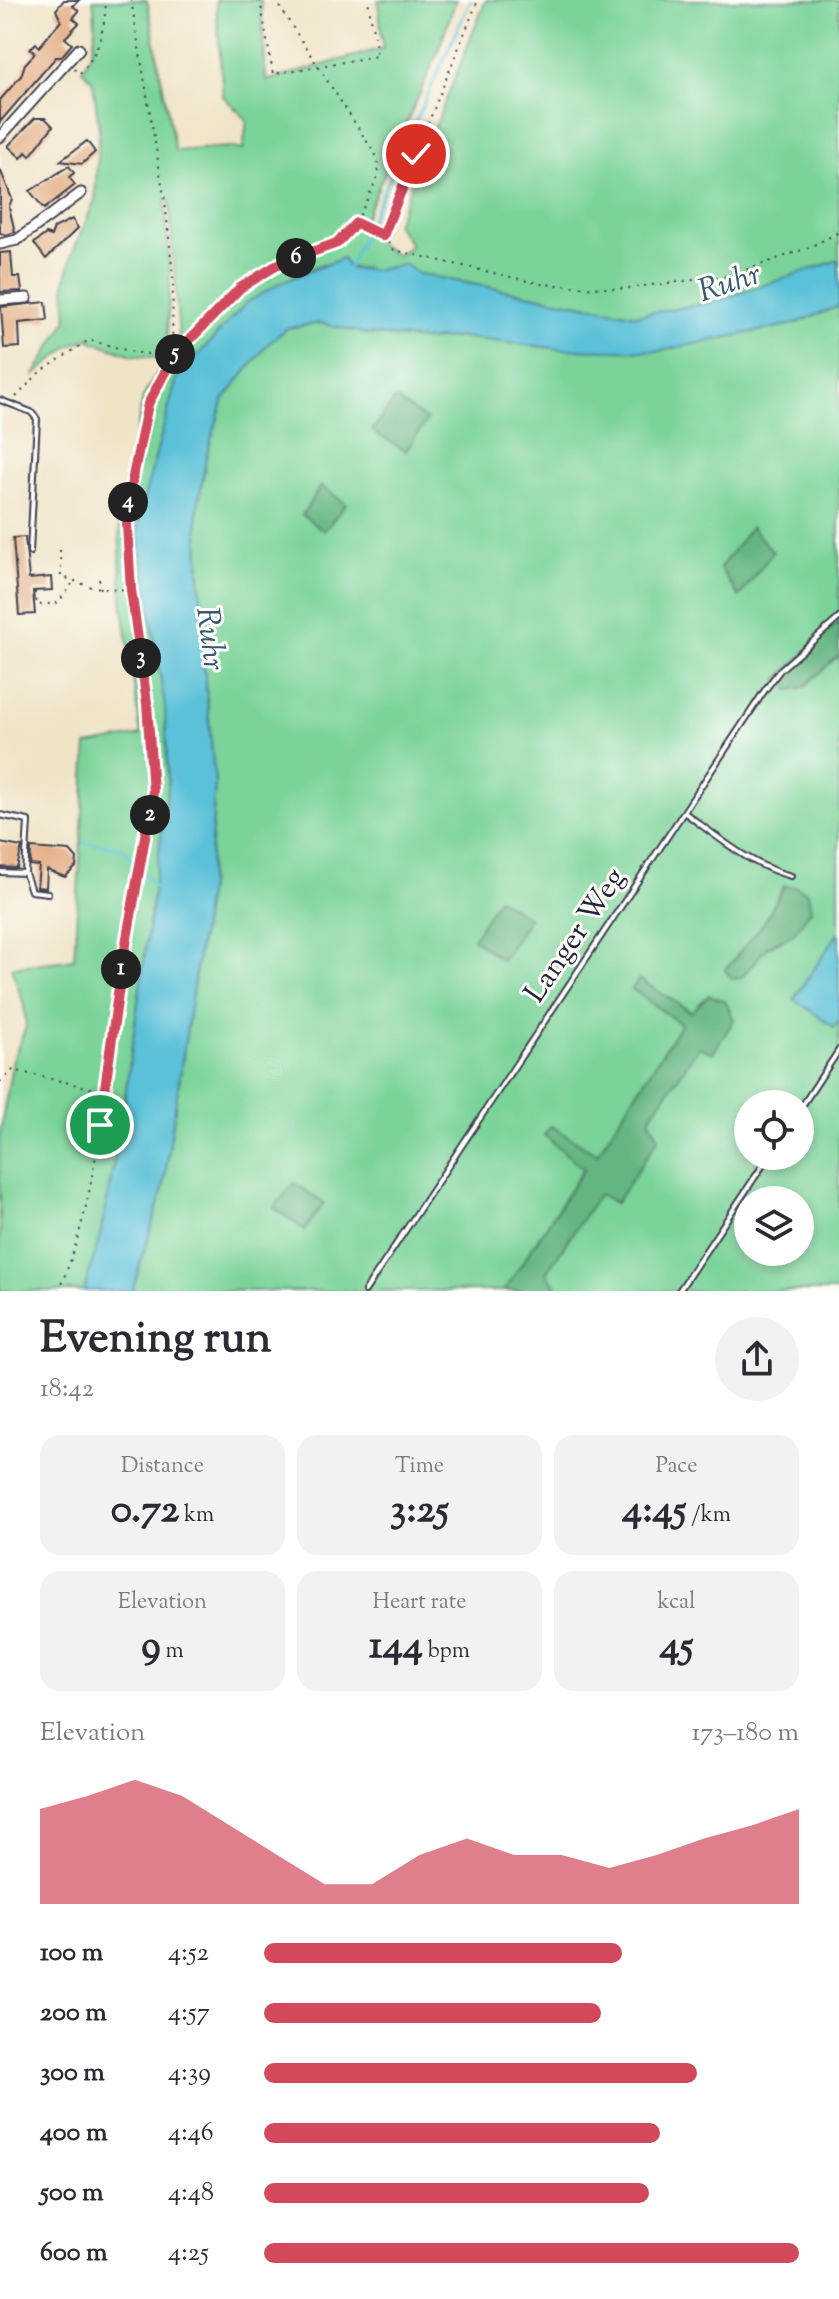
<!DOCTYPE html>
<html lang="en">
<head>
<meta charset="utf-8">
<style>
	:root { --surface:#fff; --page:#f2f2f3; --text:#2b2b33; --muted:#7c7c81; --accent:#d1495b }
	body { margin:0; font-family:"Sorts Mill Goudy",serif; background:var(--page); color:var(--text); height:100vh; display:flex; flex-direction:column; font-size:30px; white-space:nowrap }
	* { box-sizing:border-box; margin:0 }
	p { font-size:26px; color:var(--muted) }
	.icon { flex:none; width:44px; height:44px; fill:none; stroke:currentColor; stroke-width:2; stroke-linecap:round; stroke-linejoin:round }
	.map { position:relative; height:1291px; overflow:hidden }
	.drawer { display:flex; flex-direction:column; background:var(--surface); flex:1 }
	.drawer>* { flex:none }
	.buttons { position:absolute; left:734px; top:1090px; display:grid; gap:16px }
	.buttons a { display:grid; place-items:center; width:80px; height:80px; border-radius:50%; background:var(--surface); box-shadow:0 4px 12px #0003; font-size:40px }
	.pin { position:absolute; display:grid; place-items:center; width:68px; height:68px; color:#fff; margin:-34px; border:4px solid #fff; border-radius:50%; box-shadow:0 2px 8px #0007 }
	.km { position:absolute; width:40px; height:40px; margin:-20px; border-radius:50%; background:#222; color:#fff; font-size:22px; line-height:40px; text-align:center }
	.round { display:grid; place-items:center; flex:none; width:84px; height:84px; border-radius:42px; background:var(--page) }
	.headline { display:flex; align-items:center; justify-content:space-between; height:136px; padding:0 40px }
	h1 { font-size:44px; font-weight:700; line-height:60px }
	.stats { display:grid; grid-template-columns:repeat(3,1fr); gap:12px; height:136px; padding:8px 40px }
	.stats div { display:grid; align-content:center; border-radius:20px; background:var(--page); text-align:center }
	.stats b { font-size:40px; font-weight:700 }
	.stats small { font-size:22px; font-weight:400 }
	.stats p { font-size:22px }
	.chart { height:224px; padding:16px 40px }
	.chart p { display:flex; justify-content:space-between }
	.chart svg { width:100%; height:144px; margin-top:8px; fill:var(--accent); opacity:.7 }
	ul { padding:0 40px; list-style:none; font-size:26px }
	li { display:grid; grid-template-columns:128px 96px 1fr; align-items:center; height:60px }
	li i { height:20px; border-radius:10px; background:var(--accent) }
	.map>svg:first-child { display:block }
</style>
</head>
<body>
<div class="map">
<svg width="839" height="1291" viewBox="0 0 839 1291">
	<rect width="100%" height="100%" fill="#fdfcf7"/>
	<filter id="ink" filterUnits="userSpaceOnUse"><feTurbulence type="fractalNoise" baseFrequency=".0125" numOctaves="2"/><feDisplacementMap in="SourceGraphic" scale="16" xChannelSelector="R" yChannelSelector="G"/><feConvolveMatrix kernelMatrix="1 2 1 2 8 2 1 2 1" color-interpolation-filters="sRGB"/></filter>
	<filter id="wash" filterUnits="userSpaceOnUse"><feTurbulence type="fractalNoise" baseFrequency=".006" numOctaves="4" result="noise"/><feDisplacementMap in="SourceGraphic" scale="32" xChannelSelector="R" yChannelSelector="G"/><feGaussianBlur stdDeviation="1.8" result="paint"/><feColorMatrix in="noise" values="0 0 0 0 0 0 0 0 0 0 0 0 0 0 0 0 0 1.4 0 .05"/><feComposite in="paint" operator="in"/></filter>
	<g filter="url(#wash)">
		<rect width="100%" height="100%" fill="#f0e4c7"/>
		<g fill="#7ad399" stroke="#4e7a6a" stroke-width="2" fill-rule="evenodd">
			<path d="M93 0H147L175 151 228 147 243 150 247 120 223 96 216 0H261L266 81 383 48 378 0H456L437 54 359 231 398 256 411 245 396 224 486 0H839V260L710 303 637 315 419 274 404 264 378 270 321 264 280 283 245 304 177 378 138 531 165 707 168 786 122 1118 101 1232 84 1291H0V1133L13 1059 26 1027 24 1005 11 967 74 959 87 745 141 735 122 600 119 525 143 397 165 359 132 355 89 340 90 337 68 347 33 377 67 320 65 283 72 254 95 200 99 128 93 81 82 70C98 47 96 27 93 0ZM169 198 179 337 166 358 170 273 165 203Z"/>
			<path d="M839 306V622L778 679 804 687 839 655V932L794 999 835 1026 839 1020V1291H554L557 1286 545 1273 599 1193 615 1203 659 1138 649 1119 699 1046 692 1012 639 980 632 989 681 1024 597 1154 551 1126 544 1135 584 1168 504 1291H132L163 1189 208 887 215 784 204 667 197 512 207 453 224 399 268 344 287 328 321 323 367 334 425 340 461 337 561 349 794 324ZM784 886 793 934 725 971 764 923ZM748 1104H800V1156H748ZM748 1200H800V1252H748Z"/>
		</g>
		<g fill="#63b581" stroke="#426c5e" stroke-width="2">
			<polygon points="395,399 427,420 406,451 372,431"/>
			<polygon points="321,486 346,504 324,531 302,515"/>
			<polygon points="751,527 773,552 739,597 720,568"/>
			<polygon points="839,622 839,655 804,687 790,690 777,679"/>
			<polygon points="784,886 797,887 808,893 811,910 793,934 768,946 741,978 732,979 725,970 764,923"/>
			<polygon points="498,898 529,918 502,960 473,939"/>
			<polygon points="639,979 691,1012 709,995 725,1001 734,1020 713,1053 699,1047 649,1119 659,1138 616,1203 599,1194 546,1273 557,1286 554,1291 504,1291 584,1169 544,1135 551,1126 597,1154 681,1024 632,989"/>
			<polygon points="294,1183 324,1203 305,1230 274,1208"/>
		</g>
		<g fill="#5ac1d8" stroke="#3e728a" stroke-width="2">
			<polygon points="343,258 349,269 378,270 404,264 419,274 637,315 710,303 839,260 839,306 794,324 660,351 561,349 461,337 425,340 367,334 321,323 287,328 268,344 224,399 207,453 197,512 204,667 215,784 208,887 163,1189 132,1291 84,1291 101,1232 122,1119 168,786 165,707 138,531 141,509 177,378 245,304 280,283"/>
			<polygon points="839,932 839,1020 834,1027 794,999"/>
		</g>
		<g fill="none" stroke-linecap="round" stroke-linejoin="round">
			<g stroke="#5ac1d8" stroke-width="3">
				<polyline points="348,269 471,0"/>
				<polyline points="84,843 123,848 156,889"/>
			</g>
		</g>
		<g id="blocks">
			<g fill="#e4ae84">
				<polygon points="64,0 79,0 73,6 79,11 73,18 79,23 65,38 72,44 61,57 56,57 0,122 0,100 21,76 25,64 35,53 30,49 36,43 39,47 61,21 56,10"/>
				<polygon points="35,118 45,118 53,126 30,156 26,152 21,158 8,146"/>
				<polygon points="87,141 95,152 82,164 60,161"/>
				<polygon points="69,166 74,173 69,177 75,185 44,209 30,191"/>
				<polygon points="0,169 12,199 9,207 15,232 6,235 0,233"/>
				<polygon points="72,219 78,228 46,259 34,243 46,234 51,236 54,228"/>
				<polygon points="11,252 13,277 20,277 22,291 0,292 0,253"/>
				<polygon points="46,302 48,320 19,323 20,347 4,348 1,307"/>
				<polygon points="25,537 29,579 51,577 52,590 33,591 35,614 19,615 13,538"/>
				<polygon points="0,843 22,847 17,868 0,867"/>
				<polygon points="31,848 70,851 77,859 76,867 65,877 47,870 46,888 37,887 39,866 30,865"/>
			</g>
		</g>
	</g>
	<g filter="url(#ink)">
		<use href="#blocks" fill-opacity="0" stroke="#413f50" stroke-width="2"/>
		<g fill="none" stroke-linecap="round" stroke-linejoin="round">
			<g stroke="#413f50" stroke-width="8">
				<g id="lane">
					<polyline points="0,400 31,412 37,419 30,552"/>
					<path d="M685 813C718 837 751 866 791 876"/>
					<polyline points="0,815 28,821 25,873 31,891 48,893"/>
					<polyline points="0,872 25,873"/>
					<polyline points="800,1109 839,1050"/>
					<polyline points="365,1291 765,690 780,670 839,618"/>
					<polyline points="679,1291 769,1156"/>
				</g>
			</g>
			<g stroke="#413f50" stroke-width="13">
				<g id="street">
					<polyline points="0,137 79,49"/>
					<polyline points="0,244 17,240 81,193"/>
					<polyline points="0,300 27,298"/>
				</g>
			</g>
			<g stroke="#413f50" stroke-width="2" stroke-dasharray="2 6" stroke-linecap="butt">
				<polyline points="131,0 165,202 173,275 172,355"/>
				<polyline points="260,0 273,74 377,56 368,0"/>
				<polyline points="275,0 377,157 379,174 356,223"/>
				<path d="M74 69 80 74C99 52 105 29 106 0"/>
				<polyline points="383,235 478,0"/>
				<polyline points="16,397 39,373 89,340 133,352 171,357"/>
				<polyline points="60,550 61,576 91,587 130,590"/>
				<polyline points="99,579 101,589"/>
				<polyline points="35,592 37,605 58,603 72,584"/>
				<polyline points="0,1082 13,1070 103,1091"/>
				<path d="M58 1291C100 1201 105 1070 121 971 131 907 154 840 154 775 153 690 126 607 127 522 127 498 133 474 138 451 142 431 145 411 153 392 176 342 227 288 278 264 306 251 337 251 356 223L383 236 394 250 541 284 619 289 728 276 808 248 839 232"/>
			</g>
			<use href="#lane" stroke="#fff" stroke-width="4"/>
			<use href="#street" stroke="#fff" stroke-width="9"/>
		</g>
	</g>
	<g fill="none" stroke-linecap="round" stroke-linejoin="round" filter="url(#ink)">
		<g stroke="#fff" stroke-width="16">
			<polyline id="route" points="100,1125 121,972 153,792 147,703 131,590 127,525 128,501 148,404 173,357 240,288 279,264 337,243 356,223 383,236 416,154"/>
		</g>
		<use href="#route" stroke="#d1495b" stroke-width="10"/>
	</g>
	<g text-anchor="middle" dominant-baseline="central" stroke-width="6" stroke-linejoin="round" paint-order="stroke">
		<g font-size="30" fill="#22223b" stroke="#fdfcf7">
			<text transform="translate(576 936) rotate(-56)">Langer Weg</text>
		</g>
		<g font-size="32" font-style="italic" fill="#365a72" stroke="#fdfcf7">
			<text transform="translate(730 284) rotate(-18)">Ruhr</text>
			<text transform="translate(209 639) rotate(83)">Ruhr</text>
		</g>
	</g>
</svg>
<div class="buttons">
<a><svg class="icon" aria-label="locate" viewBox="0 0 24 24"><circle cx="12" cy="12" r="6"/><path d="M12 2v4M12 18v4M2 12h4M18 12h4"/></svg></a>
<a><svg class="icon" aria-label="layers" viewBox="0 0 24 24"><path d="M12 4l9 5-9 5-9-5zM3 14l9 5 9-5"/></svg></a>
</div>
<div class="pin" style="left:100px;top:1125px;background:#1e9e55"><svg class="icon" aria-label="arrive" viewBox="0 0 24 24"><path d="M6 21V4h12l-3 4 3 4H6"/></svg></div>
<div class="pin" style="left:416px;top:154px;background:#d93025"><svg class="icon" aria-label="check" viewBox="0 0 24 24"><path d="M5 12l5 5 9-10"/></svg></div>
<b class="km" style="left:121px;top:969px">1</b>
<b class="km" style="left:150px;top:815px">2</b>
<b class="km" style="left:141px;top:658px">3</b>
<b class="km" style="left:128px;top:502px">4</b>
<b class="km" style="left:175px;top:354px">5</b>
<b class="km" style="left:296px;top:258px">6</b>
</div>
<section class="drawer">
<div class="headline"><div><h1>Evening run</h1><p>18:42</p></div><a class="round"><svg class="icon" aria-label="share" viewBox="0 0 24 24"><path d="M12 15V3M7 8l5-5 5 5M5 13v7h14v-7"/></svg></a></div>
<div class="stats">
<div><p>Distance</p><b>0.72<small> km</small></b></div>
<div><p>Time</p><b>3:25</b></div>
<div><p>Pace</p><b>4:45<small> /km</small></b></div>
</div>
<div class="stats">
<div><p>Elevation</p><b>9<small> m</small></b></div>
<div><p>Heart rate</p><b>144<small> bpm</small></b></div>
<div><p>kcal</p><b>45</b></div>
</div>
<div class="chart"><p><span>Elevation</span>173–180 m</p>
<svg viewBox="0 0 160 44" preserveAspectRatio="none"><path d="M0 44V15L10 11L20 6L30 11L40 20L50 29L60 38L70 38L80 29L90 24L100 29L110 29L120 33L130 29L140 24L150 20L160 15V44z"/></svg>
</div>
<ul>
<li><b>100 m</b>4:52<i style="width:67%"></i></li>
<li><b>200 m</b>4:57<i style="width:63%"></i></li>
<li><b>300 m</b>4:39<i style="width:81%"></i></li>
<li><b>400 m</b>4:46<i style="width:74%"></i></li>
<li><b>500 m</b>4:48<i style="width:72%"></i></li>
<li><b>600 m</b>4:25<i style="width:100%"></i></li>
</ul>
</section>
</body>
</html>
